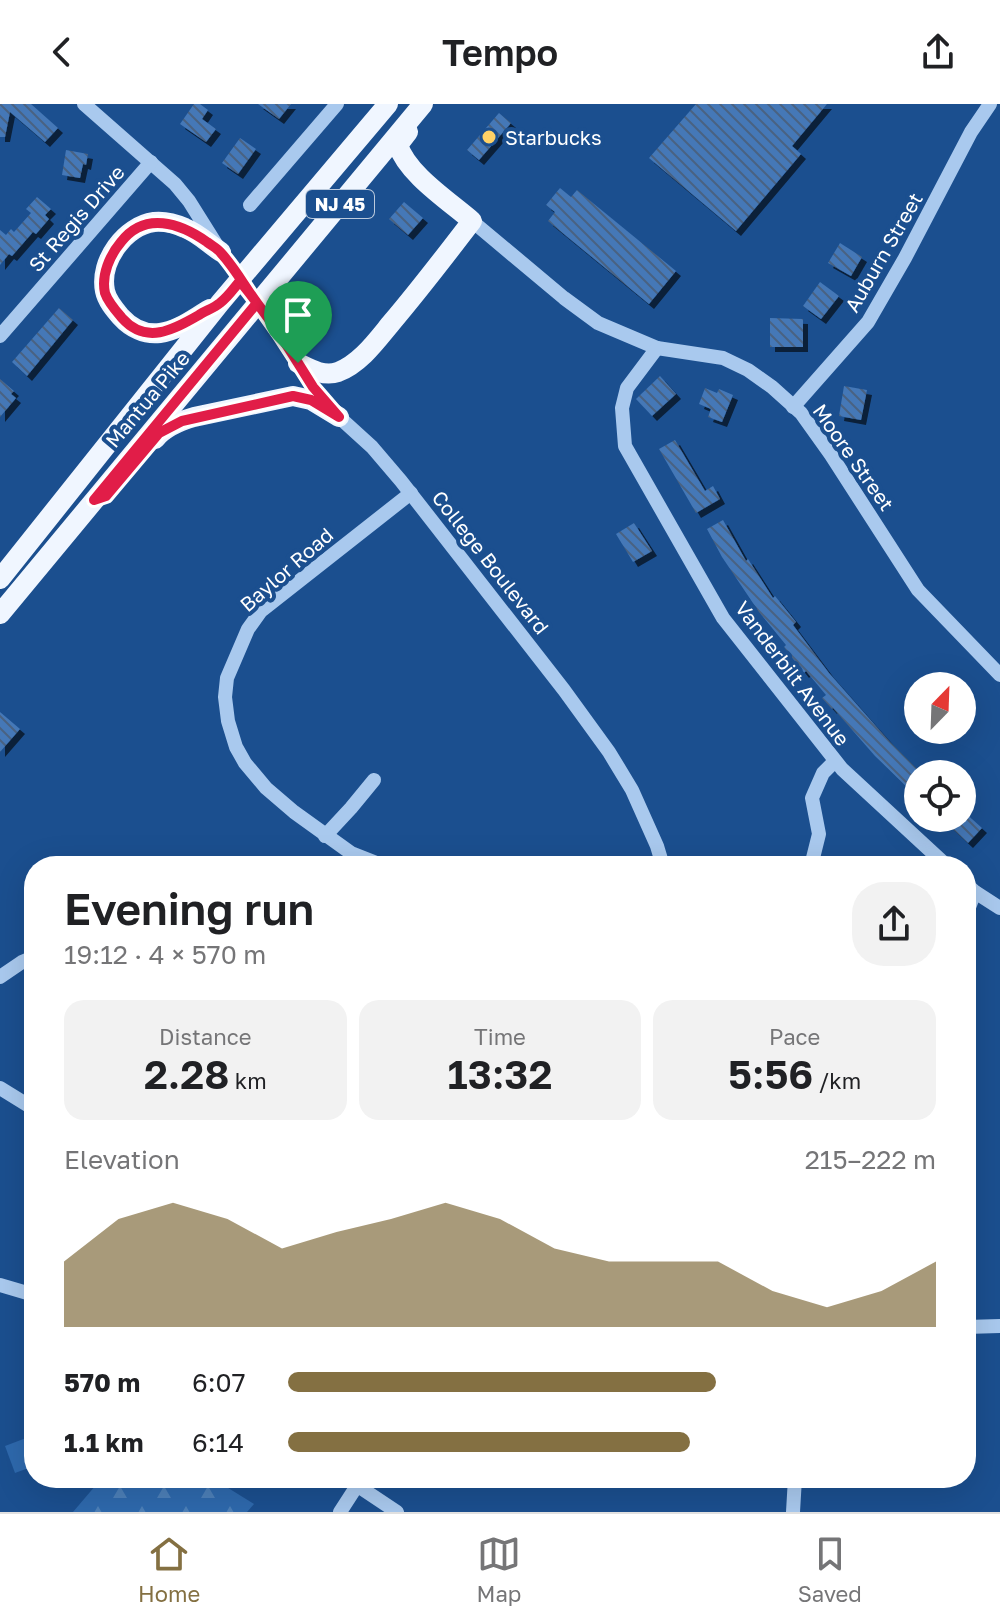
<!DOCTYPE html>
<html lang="en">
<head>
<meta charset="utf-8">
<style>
	:root { --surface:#fff; --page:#f2f2f2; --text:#202124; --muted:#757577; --line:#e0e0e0; --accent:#847042 }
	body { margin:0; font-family:"Golos Text",sans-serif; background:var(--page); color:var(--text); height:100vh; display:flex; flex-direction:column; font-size:30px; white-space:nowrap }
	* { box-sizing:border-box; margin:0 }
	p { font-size:26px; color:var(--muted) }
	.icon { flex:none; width:44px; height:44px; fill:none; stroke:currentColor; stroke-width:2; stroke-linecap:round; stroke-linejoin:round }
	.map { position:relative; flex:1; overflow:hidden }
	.details { position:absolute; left:24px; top:752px; width:952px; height:632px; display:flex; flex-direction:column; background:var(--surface); border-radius:32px; box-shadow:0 8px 32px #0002 }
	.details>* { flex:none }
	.needle { width:52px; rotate:23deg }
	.buttons { position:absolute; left:904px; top:568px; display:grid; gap:16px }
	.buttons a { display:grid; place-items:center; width:72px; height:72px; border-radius:50%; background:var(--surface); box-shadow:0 8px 32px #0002; font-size:40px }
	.pin { position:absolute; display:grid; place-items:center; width:68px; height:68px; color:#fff; margin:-82px -34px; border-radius:50% 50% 50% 0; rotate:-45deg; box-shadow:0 0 8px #0007 }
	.pin .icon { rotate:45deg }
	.round { display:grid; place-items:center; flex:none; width:84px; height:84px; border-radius:32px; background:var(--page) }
	.overview { display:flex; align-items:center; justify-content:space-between; height:136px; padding:0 40px }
	h1 { font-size:44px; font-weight:600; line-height:60px }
	.figures { display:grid; grid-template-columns:repeat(3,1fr); gap:12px; height:136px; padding:8px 40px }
	.figures div { display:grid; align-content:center; border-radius:20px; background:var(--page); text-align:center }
	.figures b { font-size:40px; font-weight:600 }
	.figures small { font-size:22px; font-weight:400 }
	.figures p { font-size:22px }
	.chart { height:224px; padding:16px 40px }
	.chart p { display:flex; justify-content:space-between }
	.chart svg { width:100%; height:144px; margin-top:8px; fill:var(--accent); opacity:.7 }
	ul { padding:0 40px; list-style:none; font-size:26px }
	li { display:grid; grid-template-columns:128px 96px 1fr; align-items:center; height:60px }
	li i { height:20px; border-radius:10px; background:var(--accent) }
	header { display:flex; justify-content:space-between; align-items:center; height:104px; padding:0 40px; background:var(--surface); font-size:36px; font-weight:600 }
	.tab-bar { display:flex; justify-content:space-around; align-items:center; height:112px; border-top:2px solid var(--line); background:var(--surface); font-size:22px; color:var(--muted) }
	.tab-bar a { display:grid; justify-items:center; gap:4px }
	.tab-bar .selected { color:var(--accent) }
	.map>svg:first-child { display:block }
</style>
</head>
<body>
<header><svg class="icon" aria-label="back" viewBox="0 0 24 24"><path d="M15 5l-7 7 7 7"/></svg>Tempo<svg class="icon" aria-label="share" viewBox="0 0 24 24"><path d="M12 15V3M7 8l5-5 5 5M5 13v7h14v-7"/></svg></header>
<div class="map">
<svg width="1000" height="1408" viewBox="0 0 1000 1408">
	<defs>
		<pattern id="forest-firs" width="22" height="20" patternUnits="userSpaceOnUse" patternTransform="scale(2)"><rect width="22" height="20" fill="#2e69ad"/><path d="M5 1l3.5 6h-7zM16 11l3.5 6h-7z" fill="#4d80b9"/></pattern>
		<pattern id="building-back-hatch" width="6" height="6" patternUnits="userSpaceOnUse" patternTransform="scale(2)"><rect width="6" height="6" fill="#4478b7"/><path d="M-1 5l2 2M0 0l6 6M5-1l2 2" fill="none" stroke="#486282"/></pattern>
		<filter id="shadow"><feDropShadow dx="5" dy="5" stdDeviation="0" flood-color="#0009"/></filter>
	</defs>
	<rect width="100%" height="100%" fill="#1b4f8f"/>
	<polygon fill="url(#forest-firs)" points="102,1374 212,1374 254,1400 247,1408 73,1408"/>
	<polygon fill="#2e69ad" points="34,1331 34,1362 15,1369 5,1342"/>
	<g fill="url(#building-back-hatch)" filter="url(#shadow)">
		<polygon points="0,0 31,0 58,24 45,38 10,8 5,33 0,33"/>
		<polygon points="194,0 200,0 208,6 202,15 216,25 206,38 180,20"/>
		<polygon points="258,0 291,0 279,15"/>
		<polygon points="696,0 827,0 792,42 801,50 736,127 649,54"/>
		<polygon points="499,9 511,19 479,56 467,46"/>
		<polygon points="240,34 256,45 238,70 222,59"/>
		<polygon points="66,46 88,50 86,61 83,60 80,74 62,71"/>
		<polygon points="560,84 571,93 577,86 676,167 649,200 548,117 555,108 546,101"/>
		<polygon points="37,93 51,105 45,111 49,115 36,130 33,128 12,152 9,150 0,161 0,126 6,131 11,125 14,128 31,109 26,105"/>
		<polygon points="404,98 423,114 408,131 389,115"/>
		<polygon points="840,139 862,153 851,172 828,159"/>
		<polygon points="820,178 839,192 821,215 803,202"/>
		<polygon points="59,204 73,216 27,272 12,258"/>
		<polygon points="770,214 803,215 803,243 770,243"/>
		<polygon points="660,272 676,290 652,312 636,295"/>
		<polygon points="0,275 14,287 11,290 16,294 0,313"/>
		<polygon points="844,282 867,286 861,316 839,312"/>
		<polygon points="705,284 717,289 719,285 733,291 722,318 708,313 711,305 699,300"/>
		<polygon points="675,336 705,387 713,382 720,395 696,409 659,345"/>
		<polygon points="723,416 746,457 748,455 773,494 775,492 796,518 793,521 829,569 890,638 918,666 918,694 875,652 833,604 832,605 822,594 826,591 806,567 804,569 784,543 786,541 759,508 722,453 707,425"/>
		<polygon points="634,419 652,447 633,458 616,430"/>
		<polygon points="0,608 20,625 0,648"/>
		<polygon points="962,706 982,724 968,739 941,714 962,714"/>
	</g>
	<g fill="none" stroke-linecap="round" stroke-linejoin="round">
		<g stroke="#a9c9ee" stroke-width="14">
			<polyline points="84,0 175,80 189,97 221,148 276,226 313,283 339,313 372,343 401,377 564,586 609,648 632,686 657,742 663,762"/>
			<polyline points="250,101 337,0"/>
			<polyline points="472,117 564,194 598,219 657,244 723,254 748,266 772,283 801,309 831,351 918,486 1000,571"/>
			<polyline points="0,232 151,58"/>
			<polyline points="657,244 627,284 622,304 625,342 723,514 842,665 947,762"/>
			<polyline points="793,303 868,218 905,154 971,28 990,0"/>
			<polyline points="325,732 351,704 374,676"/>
			<polyline points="384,762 351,749 294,708 266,684 245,659 236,643 228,617 225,593 227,574 248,525 261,507 411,389"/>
			<polyline points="811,762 819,730 812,694 823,669 835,657"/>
			<polyline points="966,780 975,788 1000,804"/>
			<polyline points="966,811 975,788"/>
			<polyline points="0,873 22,858 34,853"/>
			<polyline points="0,984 34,1005"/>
			<polyline points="0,1181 34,1191"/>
			<polyline points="966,1223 1000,1222"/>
			<polyline points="346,1374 397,1408"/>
			<polyline points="340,1408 362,1374"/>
			<polyline points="793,1408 795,1374"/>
		</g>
		<g stroke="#f0f6ff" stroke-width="20">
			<path d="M210 205C194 214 178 227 160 229 145 231 131 224 121 213 115 206 107 197 105 187 99 157 125 122 154 118 164 117 176 120 185 124 198 129 209 140 221 148"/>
			<path d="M298 259C310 265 324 273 338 268 361 259 377 236 392 218 420 185 446 151 472 117 449 97 407 70 398 41L408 28"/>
			<path d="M155 335C165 323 180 317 194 313L293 292 311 296 339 313"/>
			<polyline points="0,475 220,199 388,0"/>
			<polyline points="0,510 423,0"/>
		</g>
	</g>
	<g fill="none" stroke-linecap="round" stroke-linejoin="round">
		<g stroke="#fff" stroke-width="16">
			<path id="route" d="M298 259C280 230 261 203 240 177 234 184 228 193 220 199 214 204 205 207 199 211 173 226 146 241 122 214 116 207 108 198 105 189 101 171 110 151 121 138 145 107 180 119 207 138 212 142 218 145 221 149 235 164 245 183 257 199L94 396 106 392 159 329 182 317 293 292 311 296 339 313 313 283 298 259"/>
		</g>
		<use href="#route" stroke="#e11d48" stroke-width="10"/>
	</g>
	<circle fill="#ffd166" stroke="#1b4f8f" stroke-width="3" cx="489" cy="33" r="8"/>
	<g text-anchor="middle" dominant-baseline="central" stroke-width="8" stroke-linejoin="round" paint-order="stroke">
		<rect fill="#1b4f8f" stroke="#bbcadd" stroke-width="2" x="306" y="86" width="68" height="28" rx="6"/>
		<g font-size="18" font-weight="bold" fill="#fff">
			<text x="340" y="100">NJ 45</text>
		</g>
		<g font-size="20" fill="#fff" stroke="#1b4f8f" text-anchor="start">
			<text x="505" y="33">Starbucks</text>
		</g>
		<g font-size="20" fill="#fff" stroke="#1b4f8f">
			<text transform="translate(76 114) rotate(-49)">St Regis Drive</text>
			<text transform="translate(883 148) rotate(-60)">Auburn Street</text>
			<text transform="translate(147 295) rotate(-50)">Mantua Pike</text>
			<text transform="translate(854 353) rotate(55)">Moore Street</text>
			<text transform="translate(491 458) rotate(52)">College Boulevard</text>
			<text transform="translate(286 465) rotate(-41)">Baylor Road</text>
			<text transform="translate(793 569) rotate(53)">Vanderbilt Avenue</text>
		</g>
	</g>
</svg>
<div class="buttons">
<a><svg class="needle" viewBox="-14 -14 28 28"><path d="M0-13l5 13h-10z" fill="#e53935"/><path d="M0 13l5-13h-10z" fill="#757577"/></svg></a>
<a><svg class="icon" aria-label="locate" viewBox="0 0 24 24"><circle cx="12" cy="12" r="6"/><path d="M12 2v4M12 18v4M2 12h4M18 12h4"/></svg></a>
</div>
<div class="pin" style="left:298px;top:259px;background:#1e9e55"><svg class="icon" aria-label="arrive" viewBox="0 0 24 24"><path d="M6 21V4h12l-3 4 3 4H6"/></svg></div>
<section class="details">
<div class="overview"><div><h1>Evening run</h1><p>19:12 · 4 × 570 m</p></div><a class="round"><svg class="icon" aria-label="share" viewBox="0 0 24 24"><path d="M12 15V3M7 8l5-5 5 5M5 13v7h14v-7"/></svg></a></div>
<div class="figures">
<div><p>Distance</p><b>2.28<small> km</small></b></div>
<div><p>Time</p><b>13:32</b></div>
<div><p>Pace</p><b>5:56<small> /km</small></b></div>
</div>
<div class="chart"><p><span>Elevation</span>215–222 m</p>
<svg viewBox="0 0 160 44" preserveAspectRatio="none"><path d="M0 44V24L10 11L20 6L30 11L40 20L50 15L60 11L70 6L80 11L90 20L100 24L110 24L120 24L130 33L140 38L150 33L160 24V44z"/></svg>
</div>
<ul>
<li><b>570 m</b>6:07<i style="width:66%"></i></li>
<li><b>1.1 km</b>6:14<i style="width:62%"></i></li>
</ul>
</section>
</div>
<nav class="tab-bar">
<a class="selected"><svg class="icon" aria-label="home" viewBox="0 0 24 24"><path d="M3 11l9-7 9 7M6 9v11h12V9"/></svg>Home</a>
<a><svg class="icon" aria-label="map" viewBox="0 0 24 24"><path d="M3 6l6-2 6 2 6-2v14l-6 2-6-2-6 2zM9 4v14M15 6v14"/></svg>Map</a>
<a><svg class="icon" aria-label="saved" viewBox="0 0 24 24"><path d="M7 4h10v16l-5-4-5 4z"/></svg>Saved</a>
</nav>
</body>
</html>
